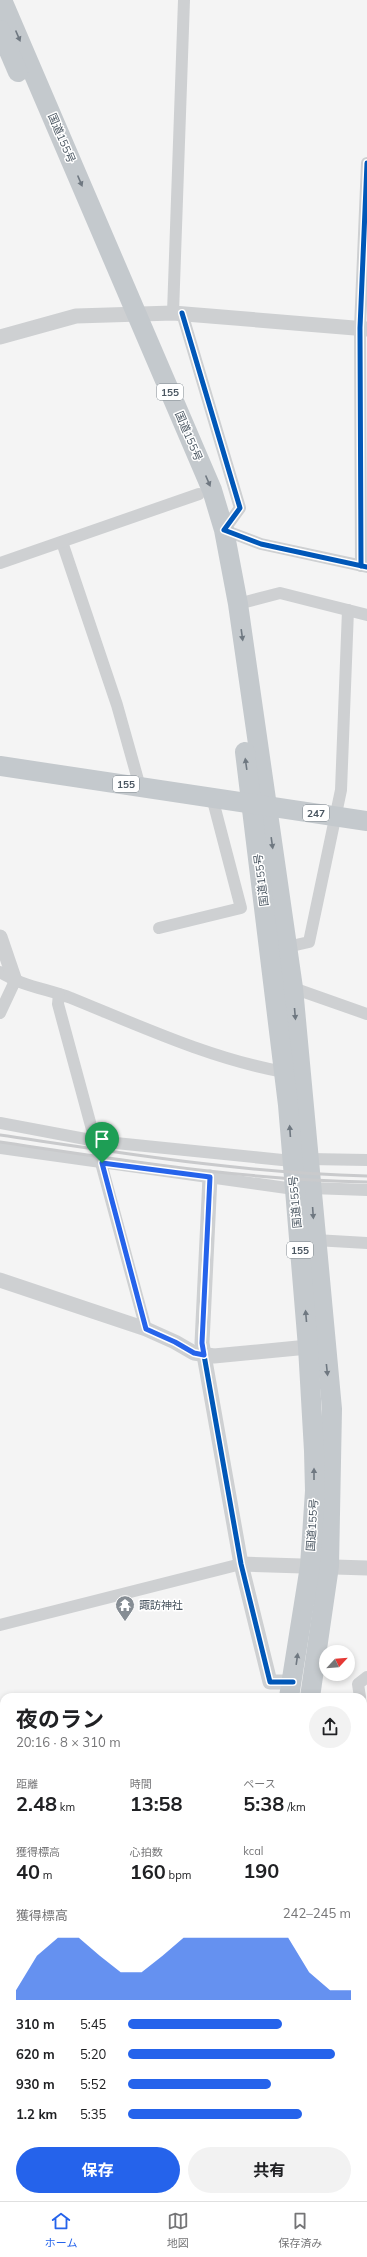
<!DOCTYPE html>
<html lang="ja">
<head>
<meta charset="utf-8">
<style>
	:root { --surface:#fff; --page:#f2f2f2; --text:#202124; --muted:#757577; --line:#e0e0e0; --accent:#2563eb }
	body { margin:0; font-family:Mulish,"Noto Sans JP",sans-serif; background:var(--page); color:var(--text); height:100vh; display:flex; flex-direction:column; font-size:15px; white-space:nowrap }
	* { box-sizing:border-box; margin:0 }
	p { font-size:13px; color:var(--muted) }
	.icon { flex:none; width:22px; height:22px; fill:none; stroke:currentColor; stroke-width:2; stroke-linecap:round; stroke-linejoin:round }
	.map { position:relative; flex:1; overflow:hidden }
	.drawer { position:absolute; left:0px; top:1693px; width:367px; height:508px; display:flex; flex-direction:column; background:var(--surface); border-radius:12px 12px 0 0; box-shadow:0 2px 6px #0003 }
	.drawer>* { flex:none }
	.needle { width:26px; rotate:64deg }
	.controls { position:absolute; left:319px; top:1645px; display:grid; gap:8px }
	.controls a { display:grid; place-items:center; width:36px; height:36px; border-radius:50%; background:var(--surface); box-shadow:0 2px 6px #0003; font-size:20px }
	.pin { position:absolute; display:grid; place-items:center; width:34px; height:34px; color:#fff; margin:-41px -17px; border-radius:50% 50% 50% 0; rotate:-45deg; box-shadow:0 0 4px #0007 }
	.pin .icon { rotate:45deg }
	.round { display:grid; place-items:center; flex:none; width:42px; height:42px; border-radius:21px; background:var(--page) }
	.overview { display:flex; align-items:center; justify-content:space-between; height:68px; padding:0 16px }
	h1 { font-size:22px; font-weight:700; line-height:30px }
	.metrics { display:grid; grid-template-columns:repeat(3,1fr); gap:6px; height:68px; padding:4px 16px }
	.metrics div { display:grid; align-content:center }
	.metrics b { font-size:20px; font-weight:700 }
	.metrics small { font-size:11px; font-weight:400 }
	.metrics p { font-size:11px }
	.chart { height:112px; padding:8px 16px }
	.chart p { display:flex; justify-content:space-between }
	.chart svg { width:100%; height:72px; margin-top:4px; fill:var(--accent); opacity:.7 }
	.action { display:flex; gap:8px; margin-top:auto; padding:8px 16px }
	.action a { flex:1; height:46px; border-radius:24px; background:var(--accent); color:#fff; font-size:16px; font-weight:700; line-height:46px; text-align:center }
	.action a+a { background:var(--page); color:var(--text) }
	ul { padding:0 16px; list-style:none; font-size:13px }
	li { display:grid; grid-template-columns:64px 48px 1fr; align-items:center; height:30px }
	li i { height:10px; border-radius:5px; background:var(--accent) }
	.menu { display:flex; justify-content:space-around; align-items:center; height:56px; border-top:1px solid var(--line); background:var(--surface); font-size:11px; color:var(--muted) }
	.menu a { display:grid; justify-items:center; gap:2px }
	.menu .current { color:var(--accent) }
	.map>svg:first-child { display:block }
</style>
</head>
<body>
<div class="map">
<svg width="367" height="2201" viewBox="0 0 367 2201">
	<rect width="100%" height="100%" fill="#f4f4f4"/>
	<polygon fill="#d9f2e3" points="367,1995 367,2080 363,2084 363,1996"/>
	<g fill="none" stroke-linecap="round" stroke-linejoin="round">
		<g stroke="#ced0d2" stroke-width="12">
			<polyline points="173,313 184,0"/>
			<polyline points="182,313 240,508 224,530 261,544 367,567"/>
			<polyline points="62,542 117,705 140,787"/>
			<polyline points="0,563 199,494"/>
			<polyline points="361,566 360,328 367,163"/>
			<polyline points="238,604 280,593 367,615"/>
			<polyline points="159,928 241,908 212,797"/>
			<polyline points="287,947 309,942 341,790 348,610"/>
			<path d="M0 972C22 986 47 989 71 998 140 1026 211 1059 284 1072"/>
			<polyline points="293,988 367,1014"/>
			<polyline points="59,994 58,1004 146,1329"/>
			<polyline points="0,1013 15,981"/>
			<polyline points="0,1123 96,1141 292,1161"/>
			<polyline points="0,1148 294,1189"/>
			<polyline points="309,1159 367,1160"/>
			<polyline points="311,1188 367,1190"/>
			<polyline points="315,1240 367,1243"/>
			<polyline points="0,1625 241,1564"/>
			<polyline points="360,1697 358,1684 367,1677"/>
			<polyline points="367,1725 364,1727 367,1811"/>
			<polyline points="0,1775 4,1776"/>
			<polyline points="363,1845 367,1844"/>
			<polyline points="0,1966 4,1963"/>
			<polyline points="363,1991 367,1990"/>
			<polyline points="0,2000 4,1998"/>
			<polyline points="0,2092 4,2091"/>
			<polyline points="363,2096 367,2093"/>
			<polyline points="0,2187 4,2186"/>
			<polyline points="25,2197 25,2201"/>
		</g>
		<g stroke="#ced0d2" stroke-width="15">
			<polyline points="0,337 76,316 173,313 367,329"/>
			<polyline points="0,937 15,981"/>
			<polyline points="210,1177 202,1343 204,1355 241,1564 270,1682 293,1682"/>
			<polyline points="0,1280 146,1329 175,1342 194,1353 214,1356 308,1347"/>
			<polyline points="241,1564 367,1568"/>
			<polyline points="358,2201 367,2195"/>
		</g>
		<g stroke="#c4c9cd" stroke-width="20">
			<polyline points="2,0 212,490 224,530 238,604 293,988 332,1409 329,1566 310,1697"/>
			<polyline points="0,30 18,72"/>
			<polyline points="245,752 288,1105 308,1347 314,1451 315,1491 310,1566 289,1697"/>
			<polyline points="0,766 367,821"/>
			<polyline points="209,2201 210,2197"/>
			<polyline points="229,2201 230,2197"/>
		</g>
		<g stroke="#c9cacc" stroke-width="3">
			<path d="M0 1135C122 1153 243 1173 367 1176"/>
			<path d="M0 1142C122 1160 243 1180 367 1182"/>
			<polyline points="363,1709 367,1706"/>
			<polyline points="363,1718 367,1715"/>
			<polyline points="0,1984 4,1981"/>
		</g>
		<g stroke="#fff" stroke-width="8">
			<g id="cycleway">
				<polyline points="182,313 240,508 224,530 261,544 367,567"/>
				<polyline points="361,566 360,328 367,163"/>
				<polyline points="210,1177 202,1343 204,1355 241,1564 270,1682 293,1682"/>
			</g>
		</g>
		<use href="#cycleway" stroke="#0057b8" stroke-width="5"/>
	</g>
	<defs><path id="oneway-solid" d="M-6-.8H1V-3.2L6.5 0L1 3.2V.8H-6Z"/></defs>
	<g fill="#6f7881">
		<use href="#oneway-solid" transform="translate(18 36) rotate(67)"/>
		<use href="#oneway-solid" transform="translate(80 181) rotate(67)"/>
		<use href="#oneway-solid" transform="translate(208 481) rotate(67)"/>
		<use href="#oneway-solid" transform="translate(242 635) rotate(82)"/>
		<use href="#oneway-solid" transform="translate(246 764) rotate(-98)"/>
		<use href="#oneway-solid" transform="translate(272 843) rotate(82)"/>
		<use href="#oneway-solid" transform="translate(295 1014) rotate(85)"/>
		<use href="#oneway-solid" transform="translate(290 1131) rotate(-94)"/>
		<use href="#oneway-solid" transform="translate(313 1213) rotate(86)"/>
		<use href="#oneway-solid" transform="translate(306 1316) rotate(-95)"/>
		<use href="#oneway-solid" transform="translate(327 1370) rotate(84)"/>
		<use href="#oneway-solid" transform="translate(314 1474) rotate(-90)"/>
		<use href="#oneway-solid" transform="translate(297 1659) rotate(-82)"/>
	</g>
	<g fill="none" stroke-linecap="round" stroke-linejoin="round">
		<g stroke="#fff" stroke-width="8">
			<polygon id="route" points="102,1163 210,1177 202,1343 204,1355 194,1353 175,1342 146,1329"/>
		</g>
		<use href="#route" stroke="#2563eb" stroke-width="5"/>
	</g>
	<defs>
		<g id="temple-pin" transform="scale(1)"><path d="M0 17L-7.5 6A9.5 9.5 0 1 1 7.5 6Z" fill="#868d94" stroke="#fff"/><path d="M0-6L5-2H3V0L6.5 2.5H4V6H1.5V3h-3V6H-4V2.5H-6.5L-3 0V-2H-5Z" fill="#fff"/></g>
	</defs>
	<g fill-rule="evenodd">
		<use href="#temple-pin" x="125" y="1605"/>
	</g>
	<g text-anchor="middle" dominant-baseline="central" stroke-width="3" stroke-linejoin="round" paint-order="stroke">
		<g fill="#fff" stroke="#808990" stroke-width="1">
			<rect x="157" y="384" width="26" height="16" rx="3"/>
			<rect x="113" y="776" width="26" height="16" rx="3"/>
			<rect x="303" y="805" width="26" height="16" rx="3"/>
			<rect x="287" y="1242" width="26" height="16" rx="3"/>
		</g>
		<g font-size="10" font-weight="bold" fill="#4a5661">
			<text x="170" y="392">155</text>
			<text x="126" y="784">155</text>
			<text x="316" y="813">247</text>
			<text x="300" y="1250">155</text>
		</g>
		<g font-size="11" fill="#4a5661" stroke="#fff">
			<text transform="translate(62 138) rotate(67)">国道155号</text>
			<text transform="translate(189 436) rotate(67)">国道155号</text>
			<text transform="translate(261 880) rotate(-97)">国道155号</text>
			<text transform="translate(295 1202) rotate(-95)">国道155号</text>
			<text transform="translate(312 1525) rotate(-86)">国道155号</text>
		</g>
		<g font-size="11" fill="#4a5661" stroke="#fff" text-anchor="start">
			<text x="139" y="1605">諏訪神社</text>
		</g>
	</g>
</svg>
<div class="controls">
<a><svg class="needle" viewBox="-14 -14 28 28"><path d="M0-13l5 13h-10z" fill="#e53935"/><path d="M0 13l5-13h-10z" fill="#757577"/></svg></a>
</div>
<div class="pin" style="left:102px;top:1163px;background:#1e9e55"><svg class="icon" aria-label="arrive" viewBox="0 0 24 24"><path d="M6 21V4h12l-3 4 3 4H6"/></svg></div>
<section class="drawer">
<div class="overview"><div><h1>夜のラン</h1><p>20:16 · 8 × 310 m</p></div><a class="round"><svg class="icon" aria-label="share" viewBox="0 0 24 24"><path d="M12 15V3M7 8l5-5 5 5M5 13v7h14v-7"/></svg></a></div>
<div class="metrics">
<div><p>距離</p><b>2.48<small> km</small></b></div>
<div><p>時間</p><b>13:58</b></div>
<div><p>ペース</p><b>5:38<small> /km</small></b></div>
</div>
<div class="metrics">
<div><p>獲得標高</p><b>40<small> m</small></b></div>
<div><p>心拍数</p><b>160<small> bpm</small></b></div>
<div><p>kcal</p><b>190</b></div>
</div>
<div class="chart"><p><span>獲得標高</span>242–245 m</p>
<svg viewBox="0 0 160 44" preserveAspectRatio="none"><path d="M0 44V38L10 17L20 6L30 6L40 17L50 27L60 27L70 17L80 6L90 6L100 6L110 6L120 6L130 6L140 27L150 38L160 38V44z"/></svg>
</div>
<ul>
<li><b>310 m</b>5:45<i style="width:69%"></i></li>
<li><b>620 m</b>5:20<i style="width:93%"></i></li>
<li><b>930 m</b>5:52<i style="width:64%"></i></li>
<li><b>1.2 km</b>5:35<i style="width:78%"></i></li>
</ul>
<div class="action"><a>保存</a><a>共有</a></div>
</section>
</div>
<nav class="menu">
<a class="current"><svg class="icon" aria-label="home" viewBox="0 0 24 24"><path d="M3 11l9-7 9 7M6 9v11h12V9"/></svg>ホーム</a>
<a><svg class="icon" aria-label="map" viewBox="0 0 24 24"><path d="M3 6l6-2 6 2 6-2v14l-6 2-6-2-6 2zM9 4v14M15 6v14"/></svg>地図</a>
<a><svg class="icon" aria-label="saved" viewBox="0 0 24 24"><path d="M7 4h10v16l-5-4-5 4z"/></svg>保存済み</a>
</nav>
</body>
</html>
